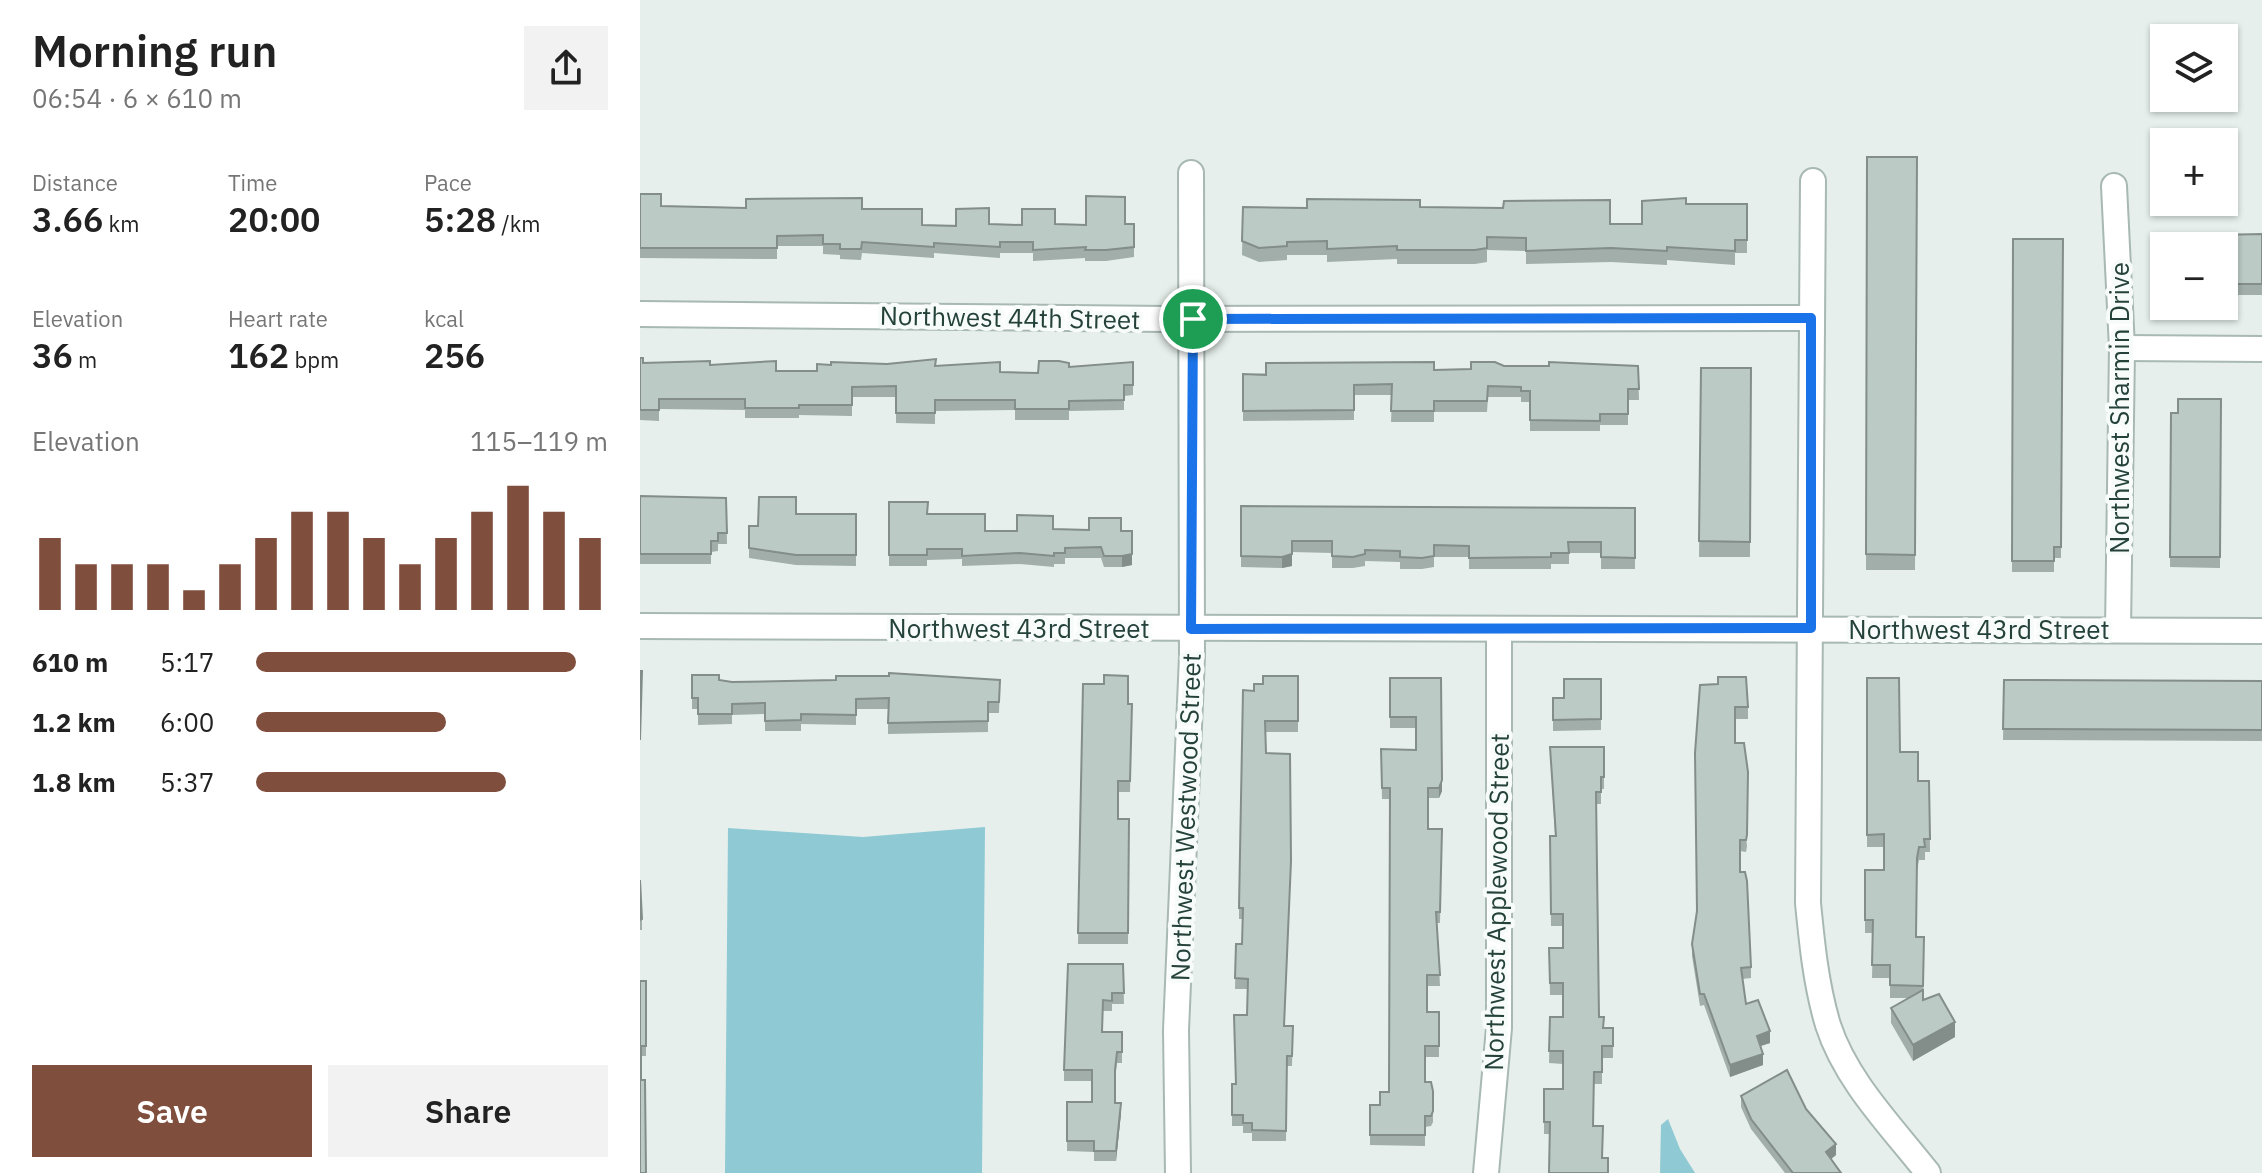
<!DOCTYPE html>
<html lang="en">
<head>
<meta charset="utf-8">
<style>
	:root { --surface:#fff; --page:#f2f2f2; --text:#222; --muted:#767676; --accent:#804e3d }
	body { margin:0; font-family:"IBM Plex Sans",sans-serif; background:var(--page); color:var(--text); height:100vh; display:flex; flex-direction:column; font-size:30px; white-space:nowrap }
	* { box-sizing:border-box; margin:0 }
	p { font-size:26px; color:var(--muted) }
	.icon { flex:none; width:44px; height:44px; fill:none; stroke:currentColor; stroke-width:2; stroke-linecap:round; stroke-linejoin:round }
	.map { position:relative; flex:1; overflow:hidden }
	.details { display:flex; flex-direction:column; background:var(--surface); width:640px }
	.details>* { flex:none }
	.buttons { position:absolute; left:1510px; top:24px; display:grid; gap:16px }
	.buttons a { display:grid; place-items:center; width:88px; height:88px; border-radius:0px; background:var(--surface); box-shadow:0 2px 6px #0004; font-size:40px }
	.pin { position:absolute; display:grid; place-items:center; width:68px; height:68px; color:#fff; margin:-34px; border:4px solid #fff; border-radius:50%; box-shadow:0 2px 8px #0007 }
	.round { display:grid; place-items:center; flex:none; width:84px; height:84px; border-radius:0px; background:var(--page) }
	.summary { display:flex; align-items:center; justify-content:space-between; height:136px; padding:0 32px }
	h1 { font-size:44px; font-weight:600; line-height:60px }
	.figures { display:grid; grid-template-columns:repeat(3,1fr); gap:12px; height:136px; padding:8px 32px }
	.figures div { display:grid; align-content:center }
	.figures b { font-size:34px; font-weight:600 }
	.figures small { font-size:22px; font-weight:400 }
	.figures p { font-size:22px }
	.chart { height:224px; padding:16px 32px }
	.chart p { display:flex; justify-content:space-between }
	.chart svg { width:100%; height:144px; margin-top:8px; stroke:var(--accent); stroke-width:6 }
	.primary-button { display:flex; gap:16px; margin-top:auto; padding:16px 32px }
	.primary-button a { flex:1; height:92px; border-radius:0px; background:var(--accent); color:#fff; font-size:32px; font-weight:600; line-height:92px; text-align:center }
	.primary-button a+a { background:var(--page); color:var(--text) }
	ul { padding:0 32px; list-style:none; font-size:26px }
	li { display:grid; grid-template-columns:128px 96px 1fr; align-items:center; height:60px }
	li i { height:20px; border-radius:10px; background:var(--accent) }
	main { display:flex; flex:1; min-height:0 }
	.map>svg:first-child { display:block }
</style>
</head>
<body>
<main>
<section class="details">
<div class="summary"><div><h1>Morning run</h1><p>06:54 · 6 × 610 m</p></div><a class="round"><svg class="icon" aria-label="share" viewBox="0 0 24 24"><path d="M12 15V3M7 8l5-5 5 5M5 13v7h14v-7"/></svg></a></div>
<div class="figures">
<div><p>Distance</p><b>3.66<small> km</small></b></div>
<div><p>Time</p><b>20:00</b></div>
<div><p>Pace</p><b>5:28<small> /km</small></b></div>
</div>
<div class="figures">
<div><p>Elevation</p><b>36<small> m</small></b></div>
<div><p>Heart rate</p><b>162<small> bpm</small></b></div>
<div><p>kcal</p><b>256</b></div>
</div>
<div class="chart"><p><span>Elevation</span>115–119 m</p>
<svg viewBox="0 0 160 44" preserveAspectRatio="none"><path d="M5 44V22M15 44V30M25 44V30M35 44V30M45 44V38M55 44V30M65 44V22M75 44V14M85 44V14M95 44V22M105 44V30M115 44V22M125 44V14M135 44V6M145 44V14M155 44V22"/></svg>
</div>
<ul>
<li><b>610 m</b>5:17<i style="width:91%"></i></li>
<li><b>1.2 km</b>6:00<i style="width:54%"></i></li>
<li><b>1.8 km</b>5:37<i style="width:71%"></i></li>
</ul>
<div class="primary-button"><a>Save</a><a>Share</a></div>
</section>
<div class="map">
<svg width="1622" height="1173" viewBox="0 0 1622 1173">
	<rect width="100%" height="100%" fill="#e6efeb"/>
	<g fill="#8ec9d4">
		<polygon points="345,827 342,1173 85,1173 88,828 223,837"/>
		<polygon points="1028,1119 1040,1149 1055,1173 1020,1173 1021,1125"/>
	</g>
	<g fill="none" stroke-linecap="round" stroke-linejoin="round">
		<g stroke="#a8b8b2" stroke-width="28">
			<g id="street">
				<path d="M1173 181 1168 903C1172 944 1176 985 1188 1025 1206 1081 1252 1127 1288 1173"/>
				<polyline points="1474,186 1482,348 1478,630"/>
				<polyline points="0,314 528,319 1171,318"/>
				<polyline points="1482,348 1622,349"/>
				<polyline points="0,626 1622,631"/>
				<polyline points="538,1173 536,1030 552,656 551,173"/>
				<polyline points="846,1173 859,1028 859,630"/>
			</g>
		</g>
		<use href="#street" stroke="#fff" stroke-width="24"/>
	</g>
	<g fill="#a1aea9">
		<polygon points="1227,157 1277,157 1275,570 1226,570"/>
		<polygon points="0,194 21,206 222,209 282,225 494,224 494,257 466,261 445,261 445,258 393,261 393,253 360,253 360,258 294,253 294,258 222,253 221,260 200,259 200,255 183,254 183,246 137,246 137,259 0,258"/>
		<polygon points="1046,204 1107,204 1107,253 1095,253 1095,265 1027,260 1027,265 971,262 886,264 886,251 847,250 847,262 835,264 757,264 757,259 687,262 687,255 647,255 647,260 619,262 602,255 603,207 667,208 780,207 970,224 1002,224"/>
		<polygon points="1622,234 1622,295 1584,295 1584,246"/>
		<polygon points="1373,239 1423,239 1421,558 1414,558 1414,572 1372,572"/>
		<polygon points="0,358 3,363 70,365 136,371 177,371 295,366 360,372 398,373 429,367 493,362 493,395 484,396 484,410 429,411 429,420 375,420 375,410 295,411 295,424 256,423 256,397 212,397 212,416 159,415 159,418 105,418 105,410 19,409 19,421 0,420"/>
		<polygon points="864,366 998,366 999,400 988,400 988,425 960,425 960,431 890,431 890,402 881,402 881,397 848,397 847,412 794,412 794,422 751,422 752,395 714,395 714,420 603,421 603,374 831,369"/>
		<polygon points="1061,368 1111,368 1110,557 1059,557"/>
		<polygon points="1581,399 1580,568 1530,567 1531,413 1538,413"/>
		<polygon points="0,496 86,498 87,544 78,544 78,551 71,552 71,564 0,564"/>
		<polygon points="249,502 345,531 377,531 413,529 481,531 492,565 482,567 464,567 461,558 425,558 425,564 414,564 414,567 380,564 322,566 322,559 287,560 287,566 249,566"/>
		<polygon points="601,506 995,508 995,569 961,569 961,553 929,553 929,564 911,564 911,569 829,569 829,557 794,557 794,567 782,569 760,569 760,562 725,561 725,566 713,568 692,568 692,553 652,552 652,566 642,568 601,567"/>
		<polygon points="156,514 216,514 216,566 156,565 109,558 109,526 118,526"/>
		<polygon points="52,675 92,682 360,680 359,713 348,713 348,732 248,734 248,709 216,709 216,725 161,724 161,731 125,731 125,714 92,715 92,724 58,725 58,709 52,709"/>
		<polygon points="658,676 658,732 626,732 626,753 644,1026 653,1026 652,1066 647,1066 646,1141 612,1141 612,1133 603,1133 603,1126 592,1126 592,1084 595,1084 607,1015 608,989 595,989 596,944 602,944 603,919 599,919 599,908 614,691 623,684"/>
		<polygon points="750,678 801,678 802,791 799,798 788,798 788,829 802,829 800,923 797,923 800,986 787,986 787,1012 799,1012 799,1057 785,1057 785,1082 793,1101 793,1122 791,1126 785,1127 785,1146 730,1145 730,1105 740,1105 749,1092 750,799 742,799 741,749 776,750 776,728 750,728"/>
		<polygon points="1227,678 1260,752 1278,781 1289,781 1290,852 1285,852 1285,860 1279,860 1277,870 1276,937 1284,937 1283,1000 1315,1037 1273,1061 1251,1023 1251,1008 1268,998 1250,998 1250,978 1232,978 1233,933 1225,933 1225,870 1244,870 1244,847 1227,847"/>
		<polygon points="961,679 961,730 913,731 913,698 924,698"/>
		<polygon points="1364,680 1622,681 1622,741 1363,740"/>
		<polygon points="443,684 464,684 488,704 492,704 490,792 478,792 478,819 489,819 488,944 438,944"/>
		<polygon points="1060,685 1108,707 1108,719 1095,719 1095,743 1107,846 1106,852 1100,851 1100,872 1111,967 1111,978 1102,979 1106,1004 1130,1043 1121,1046 1123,1065 1090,1077 1064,1005 1060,1006 1052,956 1052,944 1057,912"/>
		<polygon points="910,747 964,747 964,789 961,789 961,804 956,804 959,1017 963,1028 973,1028 973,1058 962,1058 962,1084 954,1084 953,1126 968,1173 910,1134 904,1134 904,1089 923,1089 923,1064 909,1063 910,1017 923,1017 923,995 910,995 909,948 923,948 923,926 911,926 910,836 915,836"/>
		<polygon points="0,880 2,919 2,930 0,930"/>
		<polygon points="483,964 484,1004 472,1004 472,1011 463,1011 462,1032 482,1032 482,1063 477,1063 475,1080 475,1103 481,1113 476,1161 454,1161 454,1152 427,1151 427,1102 452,1102 452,1081 424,1081 424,1070"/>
		<polygon points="0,981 6,981 6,1056 1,1056 0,1173"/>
		<polygon points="1101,1096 1166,1109 1196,1155 1191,1159 1202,1173 1145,1173 1111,1129 1101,1107"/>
	</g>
	<g fill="#838d89">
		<polygon points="492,554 492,565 482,567 482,556"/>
		<polygon points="652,554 652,566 642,568 642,557"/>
		<polygon points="802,780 802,791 799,798 799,788"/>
		<polygon points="1315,1022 1315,1037 1273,1061 1273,1045"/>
		<polygon points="1130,1031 1130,1043 1117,1047 1117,1036"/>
		<polygon points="1123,1054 1123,1065 1090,1077 1090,1065"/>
		<polygon points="481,1103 481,1113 476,1161 476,1151"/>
		<polygon points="1196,1144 1196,1155 1186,1163 1186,1152"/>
	</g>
	<g fill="#bbcac4" stroke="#838d89" stroke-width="2">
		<polygon points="1227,157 1277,157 1275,555 1226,554"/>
		<polygon points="0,194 21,194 21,206 106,208 106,199 222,198 222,209 282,209 282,225 316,226 316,209 349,208 349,224 382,225 382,209 415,209 415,224 446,225 446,196 485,197 485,224 494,224 494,247 466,250 445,250 446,247 393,250 393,242 360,242 360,247 294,243 294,247 222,242 221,249 200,249 200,244 183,244 183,235 137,236 137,248 0,248"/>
		<polygon points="1046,198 1046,204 1107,204 1107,240 1095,240 1095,251 1027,247 1027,251 971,248 886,251 886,238 847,237 847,248 835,250 757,250 757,246 687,249 687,241 647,242 647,246 619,248 602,241 603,207 667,208 667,199 780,200 780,207 863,208 864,201 970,200 970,224 1002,224 1002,201"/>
		<polygon points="1622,234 1622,284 1584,284 1584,246 1533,246 1533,236"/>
		<polygon points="1373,239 1423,239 1421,547 1414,547 1414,561 1372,561"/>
		<polygon points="0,358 3,358 3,363 70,361 70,365 136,361 136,371 177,371 177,364 191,365 191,362 247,364 296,359 295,366 360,362 360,372 398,373 399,361 419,361 429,363 429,367 493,362 493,385 484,385 484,400 429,401 429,409 375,409 375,400 295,400 295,413 256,413 256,386 212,387 212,405 159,405 159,408 105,408 105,399 19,399 19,410 0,410"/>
		<polygon points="794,362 794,370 831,369 831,362 855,362 864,366 909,366 909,362 998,366 999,389 988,389 988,414 960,414 960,421 890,420 890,391 881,391 881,387 848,386 847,401 794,401 794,411 751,411 752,384 714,385 714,410 603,411 603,374 626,375 626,363"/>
		<polygon points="1061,368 1111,368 1110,542 1059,541"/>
		<polygon points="1538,399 1581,399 1580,557 1530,557 1531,413 1538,413"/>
		<polygon points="0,496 86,498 87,533 78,533 78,541 71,541 71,554 0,554"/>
		<polygon points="119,497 156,497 156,514 216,514 216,555 156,555 109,548 109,526 118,526"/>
		<polygon points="249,502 288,502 287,514 345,514 345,531 377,531 377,515 413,516 413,529 449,530 449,518 481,518 481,531 492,531 492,554 482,556 464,556 461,547 425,548 425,553 414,553 414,556 380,553 322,556 322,549 287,549 287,555 249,555"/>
		<polygon points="601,506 995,508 995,558 961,557 961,542 928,542 929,553 911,553 911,557 829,558 829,546 794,545 794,556 782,558 760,557 760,551 725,550 725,554 713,557 692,556 692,541 652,541 652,554 642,557 601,556"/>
		<polygon points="0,671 2,671 0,740"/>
		<polygon points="249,673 360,680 359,702 348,702 348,721 248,723 249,698 216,699 216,715 161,714 161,720 125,721 125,703 92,704 92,714 58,714 58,698 52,698 52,675 79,675 79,680 92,682 196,680 196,676 249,676"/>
		<polygon points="464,675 488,676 488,704 492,704 490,781 478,781 478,819 489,819 488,933 438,933 443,684 464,684"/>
		<polygon points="623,676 658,676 658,721 625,721 626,753 650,754 651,861 644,1026 653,1026 652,1056 647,1056 646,1131 612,1130 612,1123 603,1123 603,1115 592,1115 592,1084 596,1084 594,1015 607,1015 608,979 595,978 596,944 602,944 603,908 599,908 603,690 614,691 614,684 623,684"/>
		<polygon points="1078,677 1106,677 1108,707 1095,707 1095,743 1104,743 1108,772 1107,835 1106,840 1100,840 1100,872 1105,872 1107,881 1111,967 1101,968 1106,1004 1118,1000 1130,1031 1117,1036 1123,1054 1090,1065 1064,994 1060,994 1052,944 1057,911 1055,753 1060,685 1078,684"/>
		<polygon points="750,678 801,678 802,780 799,788 788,788 788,829 802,829 800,912 796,912 800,975 787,975 787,1012 799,1012 799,1046 785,1046 785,1082 791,1082 793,1091 793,1111 791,1116 785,1116 785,1135 730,1135 730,1105 740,1105 740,1092 749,1092 750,788 742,788 741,749 776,750 776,717 750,717"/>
		<polygon points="1227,678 1259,678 1260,752 1278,752 1278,781 1289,781 1290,839 1284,839 1285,847 1279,847 1277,858 1276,937 1284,937 1283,986 1250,985 1250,965 1232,965 1233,920 1225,920 1225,870 1244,870 1244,834 1227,835"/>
		<polygon points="924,679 961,679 961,719 913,720 913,698 924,698"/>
		<polygon points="1364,680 1622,681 1622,730 1363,729"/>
		<polygon points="910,747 964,747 964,777 961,777 961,792 956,792 959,1017 964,1017 963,1028 973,1028 973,1046 962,1046 962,1072 954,1072 953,1126 963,1126 962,1158 968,1158 968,1173 909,1173 910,1122 904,1122 904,1089 923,1089 923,1051 909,1051 910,1017 923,1017 923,983 910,983 909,948 923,948 923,914 911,914 910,836 916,836"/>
		<polygon points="0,880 2,919 0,920"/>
		<polygon points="428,964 483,964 484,993 472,993 472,1001 463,1000 462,1032 482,1032 482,1052 477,1052 475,1070 475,1103 481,1103 476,1151 454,1151 454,1141 427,1141 427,1102 452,1102 452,1070 424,1070"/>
		<polygon points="0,981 6,981 6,1046 1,1046 1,1080 5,1080 6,1173 0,1173"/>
		<polygon points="1283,990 1283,1000 1299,994 1315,1022 1273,1045 1251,1008"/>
		<polygon points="1147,1070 1166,1109 1196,1144 1186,1152 1201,1173 1153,1173 1111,1119 1101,1096"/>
	</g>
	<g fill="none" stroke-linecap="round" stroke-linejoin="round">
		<g stroke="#fff" stroke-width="16">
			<polygon id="route" points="1171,318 1171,628 551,629 553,319"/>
		</g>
		<use href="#route" stroke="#1a73e8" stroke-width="10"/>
	</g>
	<g text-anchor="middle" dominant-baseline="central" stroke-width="8" stroke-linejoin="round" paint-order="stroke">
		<g font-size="26" fill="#24423a" stroke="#f7fbf9">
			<text transform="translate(370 317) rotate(1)">Northwest 44th Street</text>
			<text transform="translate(1479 408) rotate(-90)">Northwest Sharmin Drive</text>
			<text x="379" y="628">Northwest 43rd Street</text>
			<text x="1339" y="629">Northwest 43rd Street</text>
			<text transform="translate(545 817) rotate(-88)">Northwest Westwood Street</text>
			<text transform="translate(856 902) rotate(-89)">Northwest Applewood Street</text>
		</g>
	</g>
</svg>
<div class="buttons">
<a><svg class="icon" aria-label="layers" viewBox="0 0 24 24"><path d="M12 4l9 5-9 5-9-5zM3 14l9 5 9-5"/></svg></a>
<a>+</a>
<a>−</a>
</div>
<div class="pin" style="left:553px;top:319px;background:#1e9e55"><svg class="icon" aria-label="arrive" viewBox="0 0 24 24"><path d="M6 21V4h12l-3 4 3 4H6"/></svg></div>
</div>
</main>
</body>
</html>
